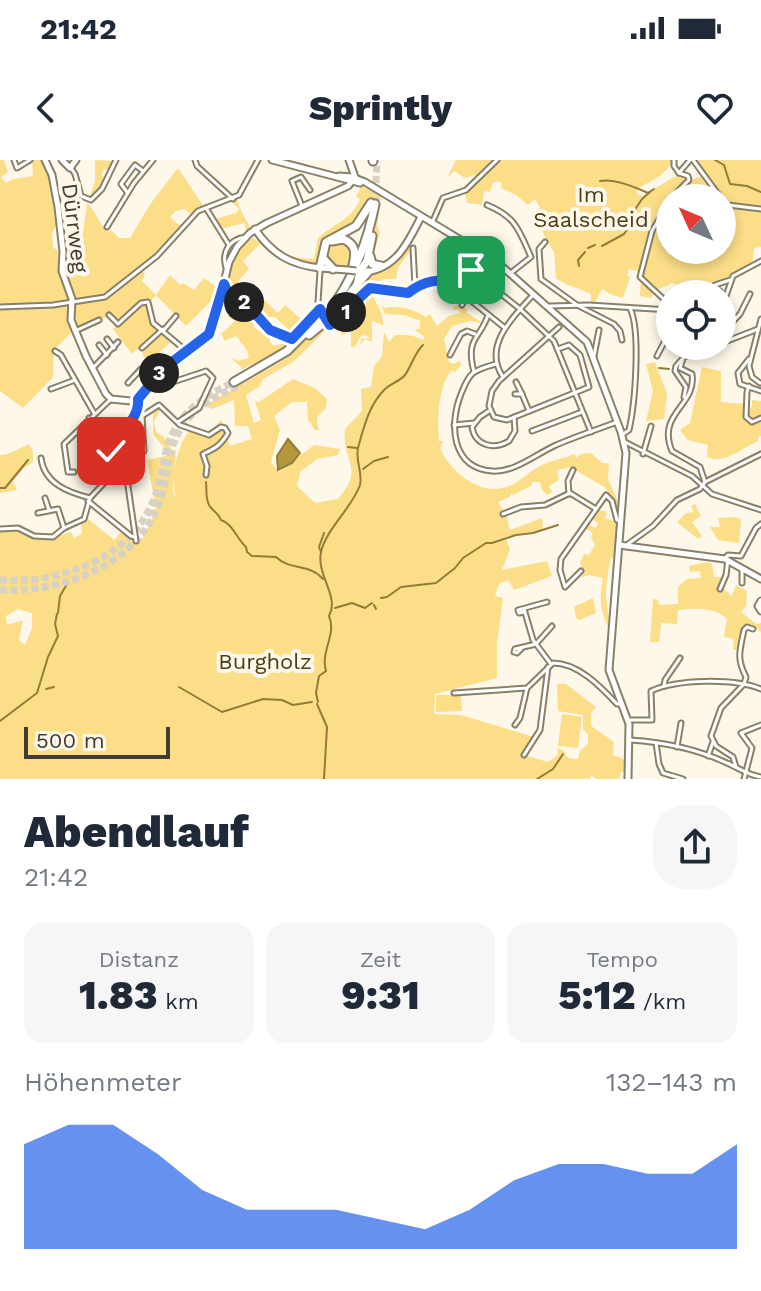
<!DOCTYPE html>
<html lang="de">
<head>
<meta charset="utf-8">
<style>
	:root { --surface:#fff; --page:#f6f6f7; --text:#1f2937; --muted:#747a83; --accent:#2563eb }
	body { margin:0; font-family:"Work Sans",sans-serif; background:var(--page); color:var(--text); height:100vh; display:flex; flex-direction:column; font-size:30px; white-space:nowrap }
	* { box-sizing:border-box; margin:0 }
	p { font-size:26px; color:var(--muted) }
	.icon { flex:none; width:44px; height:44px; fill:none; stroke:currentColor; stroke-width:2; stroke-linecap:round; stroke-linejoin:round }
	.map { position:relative; height:619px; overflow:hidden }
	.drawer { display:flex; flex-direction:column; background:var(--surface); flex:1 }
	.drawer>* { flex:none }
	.needle { width:52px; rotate:314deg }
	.tools { position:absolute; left:656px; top:24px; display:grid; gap:16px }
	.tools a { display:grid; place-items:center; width:80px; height:80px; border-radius:50%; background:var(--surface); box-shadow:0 4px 12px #0003; font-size:40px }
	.scale { position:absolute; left:24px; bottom:20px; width:146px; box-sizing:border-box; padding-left:8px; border:4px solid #403c32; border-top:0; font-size:22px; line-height:28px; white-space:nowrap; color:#403c32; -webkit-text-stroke:6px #fdf8e9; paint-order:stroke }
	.pin { position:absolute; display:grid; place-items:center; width:68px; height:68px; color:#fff; margin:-34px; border-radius:16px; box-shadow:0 4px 12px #0006 }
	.km { position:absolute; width:40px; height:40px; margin:-20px; border-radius:50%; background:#222; color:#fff; font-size:22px; line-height:40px; text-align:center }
	.round { display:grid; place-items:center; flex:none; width:84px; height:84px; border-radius:32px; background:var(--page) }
	.headline { display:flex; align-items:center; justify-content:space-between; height:136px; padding:0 24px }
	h1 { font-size:44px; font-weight:800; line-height:60px }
	.metrics { display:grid; grid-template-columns:repeat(3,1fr); gap:12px; height:136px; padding:8px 24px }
	.metrics div { display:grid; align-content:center; border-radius:20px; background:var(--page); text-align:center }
	.metrics b { font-size:40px; font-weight:800 }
	.metrics small { font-size:22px; font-weight:400 }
	.metrics p { font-size:22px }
	.chart { height:224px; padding:16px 24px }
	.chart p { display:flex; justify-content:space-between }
	.chart svg { width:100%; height:144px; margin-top:8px; fill:var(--accent); opacity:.7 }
	.status { display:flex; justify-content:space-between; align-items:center; height:56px; padding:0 40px; background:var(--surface); direction:ltr }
	.status svg { height:22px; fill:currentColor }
	header { display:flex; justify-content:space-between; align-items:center; height:104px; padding:0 24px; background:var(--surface); font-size:36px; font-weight:800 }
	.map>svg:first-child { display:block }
</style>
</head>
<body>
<div class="status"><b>21:42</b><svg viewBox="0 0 49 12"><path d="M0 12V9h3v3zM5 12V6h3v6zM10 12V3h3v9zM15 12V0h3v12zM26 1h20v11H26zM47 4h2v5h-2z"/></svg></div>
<header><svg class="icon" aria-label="back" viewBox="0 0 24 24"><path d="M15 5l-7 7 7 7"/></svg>Sprintly<svg class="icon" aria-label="heart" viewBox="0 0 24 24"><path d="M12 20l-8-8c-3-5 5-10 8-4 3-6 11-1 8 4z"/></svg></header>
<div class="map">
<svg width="761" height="619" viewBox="0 0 761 619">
	<rect width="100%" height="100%" fill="#fdf8e9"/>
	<g fill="#fbde87" fill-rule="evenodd">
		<path d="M0 0H4L8 12 1 17 6 23 13 19 33 16 32 0H43C53 18 65 56 52 73L53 87 65 97 72 98 74 91 67 88 83 73 87 43C96 51 100 66 108 72L111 70 119 78H130L151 43 178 8 204 47 192 56 185 49 176 51 170 57 181 67 158 93 140 108 145 114 142 121 156 135 170 115 180 125 183 123 194 130 204 118 220 130 219 138 213 139 186 166 156 135 151 141H142L118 162 110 155 70 174 54 190 53 217 23 248 0 231Z"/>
		<polygon points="95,0 113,1 109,10 104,9 102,15 105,18 97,32 90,37 95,21"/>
		<path d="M456 0H676L660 16 637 29V34L642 36 679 14 687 17 690 21 704 14 695 0H761V87L754 88 752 105 697 132 672 123 655 131 651 138 640 136 641 112 629 109 627 116 630 117 623 138 610 134 602 129 594 144 591 143V134C579 128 566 126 556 118L554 92 538 64 546 59 535 39 528 45 516 35 501 28 502 22H493L490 32 484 31 482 45 467 43 465 32 477 20 475 15 465 18 454 11 447 18ZM670 38H722V90H670Z"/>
		<path d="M358 24 381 36 377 66 380 72 373 98H370L377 44 322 88 315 105C292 104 273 91 260 72 275 93 289 98 314 99L318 78C334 63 351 61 360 39L356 36 361 27Z"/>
		<path d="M237 38C240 51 245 58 251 69L246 72 245 63 220 69 212 56 215 59 236 53 239 49 231 41Z"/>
		<path d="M253 78 261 83 243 101 249 109 237 123 244 129 248 125 278 153 285 145 302 160 316 147 321 154C303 174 283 193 259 206L253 204 243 209 230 197 238 201 249 198 247 190 236 176 225 181 221 174 235 161 228 157 234 136 247 146 242 138 228 131C225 112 235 87 253 78ZM247 148 260 157H275L288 169 283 174 290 178 288 182 274 186 270 182V178L253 167 257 158Z"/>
		<polygon points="342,82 353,92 348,107 327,103 326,96 329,85"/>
		<path d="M410 85 412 89 398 107 396 119C363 115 357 151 330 162L329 160 366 115 391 106Z"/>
		<path d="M371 129C373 142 383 149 383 165L372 161V186V182L366 179 363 180 360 186 361 179 370 178 365 175 360 177 354 188 351 186V172L354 169 342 175 341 173 346 164 363 152Z"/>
		<polygon points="146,143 149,145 149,159 159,170 132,194 113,169"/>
		<path d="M381 145 384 148C400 145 412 149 426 157L430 154 437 166 449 156 460 153 459 150 452 149 456 145 467 149V153L483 163 470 161 452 166 444 179 449 202 453 204 459 201 462 204 455 212 452 210C438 225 437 260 439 281H443L440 288C451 313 482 339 512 325 523 319 532 309 544 304 554 300 565 298 575 294L576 298 581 294 591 293 602 303H609L608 319 617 339 621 340 619 360 606 328 570 307 557 310 559 320 549 326 552 332 547 335 542 330 540 322H532L531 326 513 335 511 333 510 337 498 342 506 354 510 370 542 358 543 370 505 377 510 389 502 410 547 401 552 416 514 430 508 420 499 424 495 436 503 438 497 484V518L435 534 434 554 461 555 534 577 524 595 548 602 558 595 557 588 563 590 568 598 578 599 580 591 588 584V574L583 570V555L558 551 557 524H566L596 547 591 553V566L614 582 613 595 626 600V612H621L619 619H597L591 615 590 619H0V371L17 370 29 376 47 380 71 372 74 378 82 374 81 362 87 358 114 380 122 371 135 381 143 378 156 349 147 300 170 295 153 274V250L158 246 161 248 154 262 156 272 164 277 173 292 176 290 173 330 179 354C178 348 175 342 175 335 172 313 176 289 189 271L208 274 221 260 230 286 252 279 248 266H235L234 240 212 249 204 246 282 201 326 162 328 168 293 202 263 219 260 226 246 235 254 263 261 260 255 241 259 242 293 219 315 228 327 239 326 248C317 256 315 259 319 270H315L308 260 307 242H292L274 256 280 270 271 302 279 312 314 285 340 289 338 295 317 299 300 312 297 326 315 343 338 339C366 307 341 302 345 269L362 251 361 229 371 227 374 206 382 196 384 172 389 182 395 175C406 175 412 174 423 180L425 177 416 171 415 169H420V161L404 155 385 154ZM18 449 32 453V468L25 485 19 480 23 460 7 465 6 456Z"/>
		<polygon points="162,172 173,180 149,202 142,194 145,187"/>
		<polygon points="655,202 667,234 664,259 646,261 653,231 646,204"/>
		<path d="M702 207 721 211V242L746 244 747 249 752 247V240L761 241V276L758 277V281C742 288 724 305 707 297L708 285 688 280 680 270 690 263Z"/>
		<polygon points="29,284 33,292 33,302 24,308 13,321 17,330 0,333 0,295 8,294"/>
		<polygon points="695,344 701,356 692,362 702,376 698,379 677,362 686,353 694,352 691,346"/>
		<path d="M596 349 607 352 605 358 618 363 615 397 611 398C608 410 606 422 606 437 607 450 610 457 609 470 600 448 599 441 603 418L589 415 581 418 585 412 580 403 584 394 589 395 595 385 591 377 593 373 585 368 587 364 596 368 598 363 591 358Z"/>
		<polygon points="735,357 741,359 739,383 718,380 710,367 720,367 718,358"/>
		<path d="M707 402 712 404 714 417H721L724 429 732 436 736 425 747 431 746 446 741 452 756 464 761 463V472L755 467 746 471 742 490H733L734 479 724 477 727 459C716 447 694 448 678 450L677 464 661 463 659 482H650L653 439 658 440 659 445 678 444V427L687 419 701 418 700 411 690 412 689 406Z"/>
		<polygon points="593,438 596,453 579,460 576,458 574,447"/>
		<polygon points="436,535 461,535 462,551 436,552"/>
		<polygon points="562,554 582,557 578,588 558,586"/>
	</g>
	<polygon fill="#b5983b" stroke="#927c38" stroke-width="2" points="288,279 300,293 292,303 278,310 277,296"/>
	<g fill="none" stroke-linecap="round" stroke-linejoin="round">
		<g stroke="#927c38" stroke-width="2">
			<polyline points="715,0 724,5 730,24 747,26 761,32"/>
			<path d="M600 21C614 18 635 27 648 33L654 29"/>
			<polyline points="602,86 624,74 635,58 636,48 642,39 650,32"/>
			<polyline points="588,88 595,85"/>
			<polyline points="579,106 578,100 585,92"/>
			<polyline points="659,208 669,209"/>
			<polyline points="348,287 357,288"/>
			<polyline points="363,309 374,301 388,297"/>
			<path d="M206 322C207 331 205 336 209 345 213 352 218 352 221 360 232 363 237 379 246 387L247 392 252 396 276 397C290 411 310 403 323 419"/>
			<polyline points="0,328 5,328 28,300"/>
			<polyline points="321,392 319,387 324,373"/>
			<polyline points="381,438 387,437 401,427 436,423 455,408 463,398 486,383 492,383 516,375 533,373 558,365"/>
			<polyline points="374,445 376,449"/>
			<polyline points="335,448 352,443 365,448 372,443"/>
			<polyline points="58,453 60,436 67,424"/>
			<polyline points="179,527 222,552 263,539 282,540 293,545 312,542"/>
			<polyline points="46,529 54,527"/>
			<path d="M318 542 316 533 319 516 326 511C320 491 337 475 329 456 340 437 316 415 321 392 326 369 352 348 360 325 363 312 355 301 358 288 364 266 369 245 385 229 391 223 399 222 405 215 411 207 415 192 423 185"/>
			<polyline points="317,544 327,567 324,619"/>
			<polyline points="0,561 37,533 48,497 58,476 55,464 57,454"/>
			<polyline points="537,619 553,609 563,594"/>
		</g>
		<g stroke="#d7d2c4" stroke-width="7" stroke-dasharray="7 3.5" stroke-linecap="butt">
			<polyline points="375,44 377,1"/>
			<path d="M0 420C59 424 131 399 154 339 160 324 162 307 166 291 175 256 201 237 232 223"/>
			<path d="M0 430C63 433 138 405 160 341 168 318 167 291 180 270 193 248 215 237 237 226"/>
		</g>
		<g stroke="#888069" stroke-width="7">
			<g id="minor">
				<polyline points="14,0 17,8 30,0"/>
				<polyline points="195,0 197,6 233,39"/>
				<polyline points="674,0 674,6 679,13"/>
				<polyline points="693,0 721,38"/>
				<polyline points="71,8 75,14 81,36 91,40 102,29 116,0"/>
				<polyline points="127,32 121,24 135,5 143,11"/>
				<polyline points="671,38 689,20 688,16 679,13 690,0"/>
				<polyline points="722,40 728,45 761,49"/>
				<polyline points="670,41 652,71 640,117 670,145"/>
				<path d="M487 45C516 57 519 70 531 97L512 112"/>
				<polyline points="302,46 292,21 301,17 310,30"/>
				<polyline points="206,48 229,85"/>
				<polyline points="432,63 443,38 466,30 497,0"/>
				<polyline points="107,67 134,23 153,0"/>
				<polyline points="545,82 539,89 541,119 577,145 614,164 620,171 622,180"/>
				<polyline points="413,88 415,127"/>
				<path d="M226 108C221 91 230 79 246 77"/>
				<polyline points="471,110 520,149 554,181 591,272"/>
				<polyline points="320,111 318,142 323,154"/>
				<polyline points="225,124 228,133 242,139 270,170 290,179 296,177 320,149"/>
				<polyline points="715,125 730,120"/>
				<polyline points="717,134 720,131"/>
				<polyline points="462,145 465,139 469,139 505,168"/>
				<polyline points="550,146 589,145 670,150"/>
				<polyline points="0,147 53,145 105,137 157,96 198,51 239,35 258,0"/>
				<polyline points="722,147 733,116 761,101"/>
				<polyline points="109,155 118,164 141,143 148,142 153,163 185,190"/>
				<path d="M327 160 330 165 336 162 370 128 408 133C427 118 442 120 465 120L482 92"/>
				<polyline points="164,170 176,156"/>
				<polyline points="75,171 99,160"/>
				<polyline points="722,173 740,154 750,134"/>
				<polyline points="107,179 114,188"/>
				<polyline points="722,183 758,169"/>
				<polyline points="99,185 107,195"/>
				<polyline points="142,188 163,169"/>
				<polyline points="558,189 569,185 580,195 589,227 507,260 494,257 489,246 492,231 499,221 559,167"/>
				<polyline points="55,191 61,195 94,253"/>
				<polyline points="450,195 461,174 467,171 475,174"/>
				<polyline points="594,196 599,170"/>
				<polyline points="657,196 670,171"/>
				<polyline points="749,199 738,213 740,224 761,231"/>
				<path d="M496 204C489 206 480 208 473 213 467 218 464 227 461 234 449 264 451 308 492 311 513 313 535 295 554 286 574 277 596 270 617 262"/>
				<polyline points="92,209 118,182"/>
				<polyline points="163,209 173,222 206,211 213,218 199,248 178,262"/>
				<path d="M474 212C465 177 480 180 488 155"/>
				<path d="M503 217C482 186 513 157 533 135"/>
				<polyline points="128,223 141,209 157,215"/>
				<polyline points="760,223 752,217 749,206 761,159"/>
				<polyline points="749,226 747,232 746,257 752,262 761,258"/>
				<polyline points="51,229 75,220"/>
				<polyline points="515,234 522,234 516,222"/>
				<polyline points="522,234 529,251"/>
				<polyline points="684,237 686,227 675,211 676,206 684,197 715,186"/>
				<polyline points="138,247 142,256 144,291"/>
				<path d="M489 251 480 257 472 267C475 286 494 290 509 281L515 271 514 257"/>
				<path d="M142 256 159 245 180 265 209 275 221 267 225 268 228 273C221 285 216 288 203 294L207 306 206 315"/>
				<polyline points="89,258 115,283"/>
				<polyline points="454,265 474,263"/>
				<polyline points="532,271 582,252"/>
				<path d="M622 275 629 270C635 244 641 171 630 148"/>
				<polyline points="118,280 122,285 136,381"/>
				<polyline points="625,282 692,316 712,334 761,350"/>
				<polyline points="643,294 651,266"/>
				<path d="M41 298C44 323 67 332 90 338"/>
				<polyline points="74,312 68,312 64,284 111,239"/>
				<polyline points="705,322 761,294"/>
				<polyline points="569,334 568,321 573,310"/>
				<polyline points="45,338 49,350"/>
				<polyline points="88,341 131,376 135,377"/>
				<polyline points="38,353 58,349 64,368"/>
				<polyline points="503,354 521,347 545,345 570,333 596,349"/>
				<polyline points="0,369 18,368 34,376 53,377 64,368 84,359 90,338 105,322 111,291 135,254 138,239"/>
				<path d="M628 384 653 366 677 340 700 329 705 322 700 307 672 291C656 253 697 246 692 214L680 208 687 186"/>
				<polyline points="725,398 728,395 741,396 756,368 761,364"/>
				<polyline points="581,411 565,427 560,410 561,399 606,335 612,341 617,360 621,362"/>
				<polyline points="742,411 742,423"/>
				<polyline points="720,429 726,415 728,399"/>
				<polyline points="524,449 533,480 551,504"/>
				<polyline points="524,452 519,453 518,450 547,442"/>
				<polyline points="521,489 517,493 514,492 515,489 536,484 552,466"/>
				<path d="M744 524 746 517C736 498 740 490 744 470L747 467 753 469"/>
				<polyline points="664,526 665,520 680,498"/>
				<path d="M454 533 527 528 553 503C578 503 600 526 617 544H622"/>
				<path d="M630 560H652L651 531C677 519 734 518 761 529"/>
				<polyline points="515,565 520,558 527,528"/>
				<path d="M630 580C663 582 697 589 727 603 739 608 747 615 761 617"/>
				<polyline points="656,583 659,604 663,613 683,619"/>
				<polyline points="677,587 681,563"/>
				<polyline points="524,595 540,570 548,507"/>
				<polyline points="708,596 713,582"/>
				<polyline points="736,607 733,597 716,586 711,576 721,548 743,525"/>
				<polyline points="744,619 752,588 741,573 761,565"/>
			</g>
		</g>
		<g stroke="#888069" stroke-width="9">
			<g id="tertiary">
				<polyline points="45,0 52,15 58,47 63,92 62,111 72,139 71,160 86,196 106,234 111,239 131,241 138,239 163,209 208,175 214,164 229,102 237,87 250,73 267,63 348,26 353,20"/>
				<polyline points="62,0 70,8 76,0"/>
				<path d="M255 69C272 94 291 105 320 108"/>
			</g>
		</g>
		<g stroke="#888069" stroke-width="9">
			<g id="secondary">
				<polyline points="272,0 360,23"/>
				<polyline points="349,0 355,17"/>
				<polyline points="339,16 352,17 365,22 497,102 587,182 621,272 626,293 609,510 629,564 628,619"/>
				<polyline points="320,108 348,110"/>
				<path d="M366 112C397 108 408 82 421 57"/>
				<polyline points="619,385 725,399 761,419"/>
				<polyline points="761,441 758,446 761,451"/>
			</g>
		</g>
		<g stroke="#888069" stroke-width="11">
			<g id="trunk">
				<polyline points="373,0 373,1"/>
				<path d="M332 81 343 79C356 84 356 93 353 105"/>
				<polyline points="370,96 372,104 381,106"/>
				<polyline points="324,99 333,109"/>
				<polyline points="320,108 326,82 356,66 371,43"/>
				<polyline points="357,125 360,111 367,101 372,76"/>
				<path d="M326 156C352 122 367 85 375 44"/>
				<polyline points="330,157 368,112"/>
				<polyline points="309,175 326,161"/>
				<polyline points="234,222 287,191 322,156"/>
			</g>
		</g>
		<use href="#minor" stroke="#fff" stroke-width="3"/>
		<use href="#tertiary" stroke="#fff" stroke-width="5"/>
		<use href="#secondary" stroke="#fff" stroke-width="5"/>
		<use href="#trunk" stroke="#fff" stroke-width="7"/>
		<g stroke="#888069" stroke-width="9" stroke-linecap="butt">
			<polyline id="secondary-bridge" points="348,110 356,111"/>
		</g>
		<g stroke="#888069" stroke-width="11" stroke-linecap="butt">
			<g id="trunk-bridge">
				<polyline points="322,156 325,153"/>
				<polyline points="326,161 328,159"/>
			</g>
		</g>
		<use href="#secondary-bridge" stroke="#fff" stroke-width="5"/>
		<use href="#trunk-bridge" stroke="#fff" stroke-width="7"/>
	</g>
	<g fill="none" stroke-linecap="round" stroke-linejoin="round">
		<g stroke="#fff" stroke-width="16">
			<path id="route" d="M111 291C119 274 140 258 138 239L163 209 209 174 224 124 228 133 242 139 270 170 292 179 320 149 330 165 370 128 408 133C427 118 442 120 465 120L471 110"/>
		</g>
		<use href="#route" stroke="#2563eb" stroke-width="10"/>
	</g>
	<g text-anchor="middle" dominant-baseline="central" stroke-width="8" stroke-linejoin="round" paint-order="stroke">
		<g font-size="22" fill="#4a3d16" stroke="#fdf8e9">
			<text x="591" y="34">Im<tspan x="591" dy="25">Saalscheid</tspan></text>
			<text x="265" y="501">Burgholz</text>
		</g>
		<g font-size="22" fill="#403c32" stroke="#fdf8e9">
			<text transform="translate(75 68) rotate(83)">Dürrweg</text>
		</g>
	</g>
</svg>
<div class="tools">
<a><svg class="needle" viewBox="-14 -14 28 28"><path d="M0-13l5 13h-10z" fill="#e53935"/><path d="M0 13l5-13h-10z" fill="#747a83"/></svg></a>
<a><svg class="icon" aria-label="locate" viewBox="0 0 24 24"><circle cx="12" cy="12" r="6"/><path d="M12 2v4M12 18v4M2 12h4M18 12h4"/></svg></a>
</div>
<div class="scale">500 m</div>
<div class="pin" style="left:471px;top:110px;background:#1e9e55"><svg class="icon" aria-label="arrive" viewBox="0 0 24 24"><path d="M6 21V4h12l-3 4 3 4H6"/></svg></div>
<div class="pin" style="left:111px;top:291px;background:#d93025"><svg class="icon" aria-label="check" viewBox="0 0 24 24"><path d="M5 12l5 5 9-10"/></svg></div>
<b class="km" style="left:346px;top:152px">1</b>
<b class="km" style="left:244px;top:142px">2</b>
<b class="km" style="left:159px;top:213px">3</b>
</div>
<section class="drawer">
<div class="headline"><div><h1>Abendlauf</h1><p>21:42</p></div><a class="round"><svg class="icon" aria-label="share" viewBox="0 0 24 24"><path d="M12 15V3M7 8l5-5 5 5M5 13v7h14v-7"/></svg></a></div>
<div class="metrics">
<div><p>Distanz</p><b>1.83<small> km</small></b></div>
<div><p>Zeit</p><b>9:31</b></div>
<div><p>Tempo</p><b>5:12<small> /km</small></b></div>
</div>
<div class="chart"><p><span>Höhenmeter</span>132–143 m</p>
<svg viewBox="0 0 160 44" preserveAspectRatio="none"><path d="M0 44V12L10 6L20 6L30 15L40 26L50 32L60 32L70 32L80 35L90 38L100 32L110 23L120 18L130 18L140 21L150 21L160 12V44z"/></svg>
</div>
</section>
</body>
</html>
